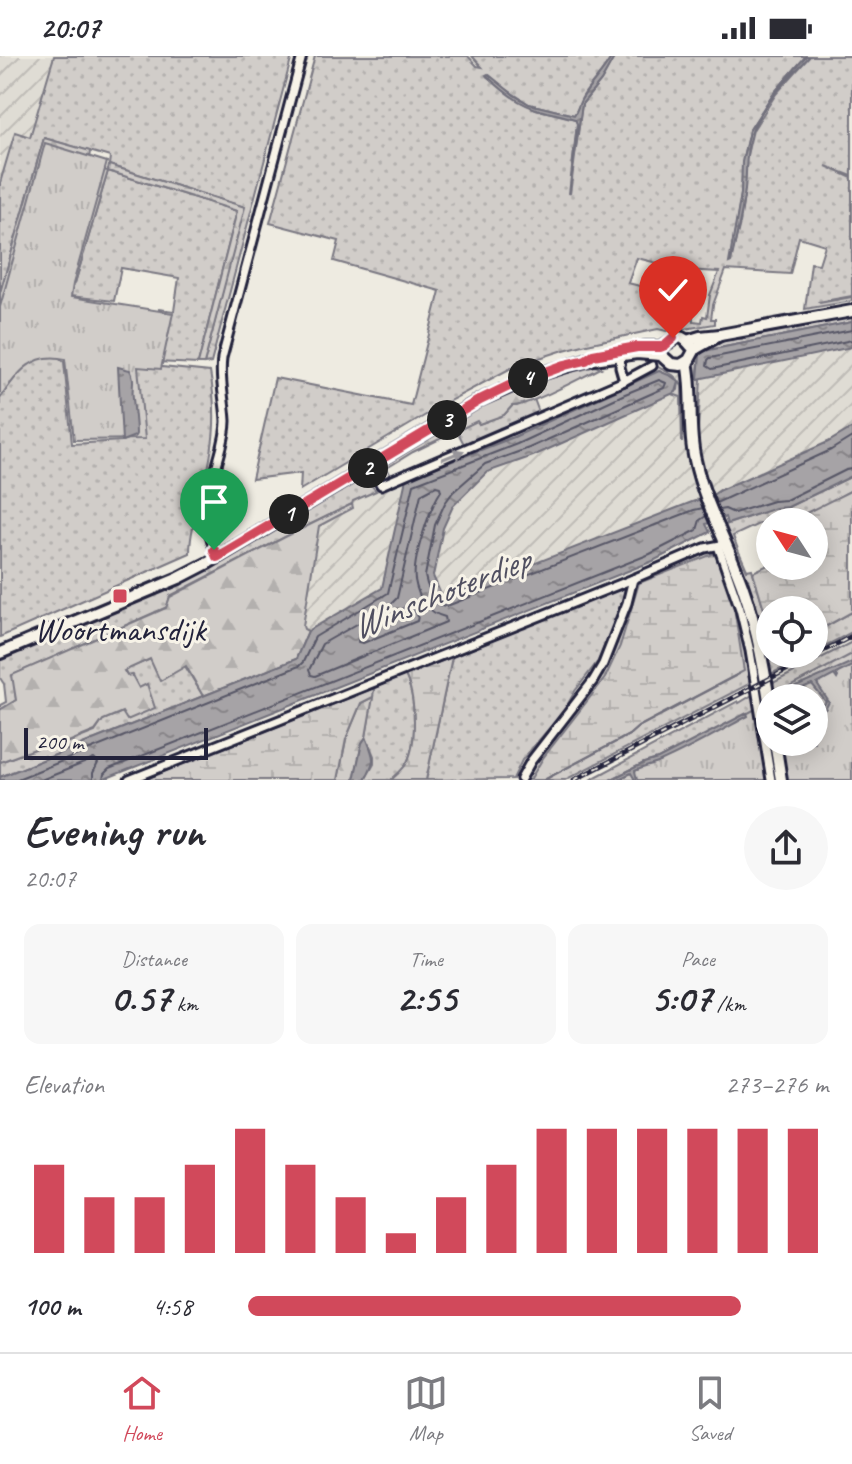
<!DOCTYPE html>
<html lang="en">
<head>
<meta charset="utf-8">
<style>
	:root { --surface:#fff; --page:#f7f7f7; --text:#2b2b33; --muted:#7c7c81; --line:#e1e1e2; --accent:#d1495b }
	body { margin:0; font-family:Caveat,sans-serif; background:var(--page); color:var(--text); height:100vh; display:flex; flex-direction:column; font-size:30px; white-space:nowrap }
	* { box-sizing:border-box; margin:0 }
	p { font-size:26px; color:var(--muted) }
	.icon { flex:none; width:44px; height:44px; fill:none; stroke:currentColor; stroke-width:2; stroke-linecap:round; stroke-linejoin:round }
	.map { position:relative; height:724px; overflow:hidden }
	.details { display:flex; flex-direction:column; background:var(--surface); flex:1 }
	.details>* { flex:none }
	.needle { width:52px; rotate:306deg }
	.buttons { position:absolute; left:756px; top:452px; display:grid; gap:16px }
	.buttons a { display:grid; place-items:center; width:72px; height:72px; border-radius:50%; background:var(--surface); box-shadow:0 4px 20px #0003; font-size:40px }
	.scale { position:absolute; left:24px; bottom:20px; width:184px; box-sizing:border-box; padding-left:8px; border:4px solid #22223b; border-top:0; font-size:22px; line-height:28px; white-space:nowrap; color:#22223b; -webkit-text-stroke:6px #f7f3e8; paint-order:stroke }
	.pin { position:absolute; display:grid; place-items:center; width:68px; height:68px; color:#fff; margin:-82px -34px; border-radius:50% 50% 50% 0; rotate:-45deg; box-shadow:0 0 8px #0007 }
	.pin .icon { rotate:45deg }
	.km { position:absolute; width:40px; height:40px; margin:-20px; border-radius:50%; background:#222; color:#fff; font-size:22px; line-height:40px; text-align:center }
	.round { display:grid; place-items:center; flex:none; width:84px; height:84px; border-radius:42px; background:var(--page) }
	.summary { display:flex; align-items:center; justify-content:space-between; height:136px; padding:0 24px }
	h1 { font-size:44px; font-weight:700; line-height:60px }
	.stats { display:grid; grid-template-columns:repeat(3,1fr); gap:12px; height:136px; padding:8px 24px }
	.stats div { display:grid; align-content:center; border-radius:16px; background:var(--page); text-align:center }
	.stats b { font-size:40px; font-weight:700 }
	.stats small { font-size:22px; font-weight:400 }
	.stats p { font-size:22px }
	.chart { height:224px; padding:16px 24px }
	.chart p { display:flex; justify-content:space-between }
	.chart svg { width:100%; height:144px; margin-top:8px; stroke:var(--accent); stroke-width:6 }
	ul { padding:0 24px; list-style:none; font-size:26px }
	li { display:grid; grid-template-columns:128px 96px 1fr; align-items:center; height:60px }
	li i { height:20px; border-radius:10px; background:var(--accent) }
	.status { display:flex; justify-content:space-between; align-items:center; height:56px; padding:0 40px; background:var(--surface); direction:ltr }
	.status svg { height:22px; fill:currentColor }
	.menu { display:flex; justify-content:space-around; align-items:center; height:112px; border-top:2px solid var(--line); background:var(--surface); font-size:22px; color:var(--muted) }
	.menu a { display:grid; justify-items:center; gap:4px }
	.menu .selected { color:var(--accent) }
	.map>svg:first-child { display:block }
</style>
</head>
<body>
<div class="status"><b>20:07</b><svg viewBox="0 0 49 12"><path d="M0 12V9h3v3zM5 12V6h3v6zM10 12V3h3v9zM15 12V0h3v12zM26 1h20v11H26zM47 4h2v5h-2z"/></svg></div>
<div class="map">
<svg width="852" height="724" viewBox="0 0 852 724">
	<defs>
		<pattern id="industrial-furrows" width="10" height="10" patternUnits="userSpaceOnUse" patternTransform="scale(2)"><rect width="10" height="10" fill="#dfdcd4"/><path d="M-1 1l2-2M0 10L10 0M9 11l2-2" fill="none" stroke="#bfbcb7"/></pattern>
		<pattern id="grass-dots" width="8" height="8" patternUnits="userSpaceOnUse" patternTransform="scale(2)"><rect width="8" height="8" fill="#d1cdc9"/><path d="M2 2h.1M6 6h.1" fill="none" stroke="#b3b0ae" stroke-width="1.8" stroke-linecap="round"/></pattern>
		<pattern id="forest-firs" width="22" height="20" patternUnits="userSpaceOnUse" patternTransform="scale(2)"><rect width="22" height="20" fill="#d1cdc9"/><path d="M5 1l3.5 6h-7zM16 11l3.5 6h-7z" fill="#b3b0ae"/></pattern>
		<pattern id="wetland-marsh" width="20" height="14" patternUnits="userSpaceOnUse" patternTransform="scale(2)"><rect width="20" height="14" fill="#d1cdc9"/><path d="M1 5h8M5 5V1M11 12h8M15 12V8" fill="none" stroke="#b3b0ae"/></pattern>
		<pattern id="park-tufts" width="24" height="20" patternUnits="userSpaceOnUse" patternTransform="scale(2)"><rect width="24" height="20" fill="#d1cdc9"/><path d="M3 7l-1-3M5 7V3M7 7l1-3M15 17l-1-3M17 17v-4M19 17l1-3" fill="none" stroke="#b3b0ae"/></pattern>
		<pattern id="water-ripples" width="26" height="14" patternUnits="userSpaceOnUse" patternTransform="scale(2)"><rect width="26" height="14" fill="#a6a3a6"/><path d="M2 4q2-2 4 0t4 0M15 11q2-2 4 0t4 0" fill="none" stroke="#878488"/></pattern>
	</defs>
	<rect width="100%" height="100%" fill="#eeebe1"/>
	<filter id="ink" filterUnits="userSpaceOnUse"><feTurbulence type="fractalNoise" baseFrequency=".0125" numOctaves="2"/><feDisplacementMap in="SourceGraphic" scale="16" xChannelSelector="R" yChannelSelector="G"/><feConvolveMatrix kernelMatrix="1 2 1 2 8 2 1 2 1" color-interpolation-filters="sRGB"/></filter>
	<g filter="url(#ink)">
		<g fill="url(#industrial-furrows)">
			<polygon points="0,0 54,0 30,81 14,77 0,127"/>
			<polygon points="852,263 852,386 517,531 299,583 318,461 350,444 602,339 695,297"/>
		</g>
		<g fill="url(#grass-dots)" stroke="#7a7882" stroke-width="2">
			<polygon points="54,0 292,0 211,307 204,308 244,151 109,109 110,101 44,82 0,237 0,127 15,76 30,81"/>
			<path d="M315 0H468L477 10 482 11 472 0H612C604 16 592 26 583 40 579 46 578 54 574 59L529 48 486 20 523 47 536 53 575 63 577 67 570 138 582 48 601 25 615 0H806L772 39 749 75 743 101 741 138 730 207 740 167 745 132 746 103 753 74 776 38 810 0H852V120L826 110 852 122V240L819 246 820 247 852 241V245L805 253 811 207 819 208 825 189 799 181 790 218 726 214 713 249 711 263H715V268L678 274 677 267 684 257 693 258V265L702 266 703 260 707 261 710 239 719 216 685 214 637 202 628 227 675 239 677 241 676 248 681 250 671 276 658 273 587 288 564 294 515 310 451 344 300 434 301 417 252 423 275 322 411 349 440 235 334 205 339 185 270 167Z"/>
			<polygon points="108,115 237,155 198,308 157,306 152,294 159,253 174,255 179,222 121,212 114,245 70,240 71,229 75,227"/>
			<path d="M852 258V266L704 295C698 302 698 314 698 323H701L698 374 695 372 691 312 696 295 723 283H742Z"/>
			<path d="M50 293 64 306 72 388 122 385 135 380 122 307 210 316C218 361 214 390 203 435 197 456 190 475 190 497L0 581V338L13 317Z"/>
			<path d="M655 309C665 316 677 318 682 330L683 376 682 387 681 341 672 338 678 334 679 326 674 322 659 315 514 381 399 425 617 331 653 315 652 311Z"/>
			<polygon points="534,343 540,359 465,390 457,375 477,364 479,368 504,359 512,350 517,350"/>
			<path d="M852 420V434C834 443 798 466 779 466L776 460 733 480 739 496H732L722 470 776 452 788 451Z"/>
			<polygon points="368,421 375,426 375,428 372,430 376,435 353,445 352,448 285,481 170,540 167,551 13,619 16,644 0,654 0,649 6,646 4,628 0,622 0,600 209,511 210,512 359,422"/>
			<polygon points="711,495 718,497 734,541 748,601 751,627 565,724 523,724 531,711 600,622 621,574 638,525"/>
			<polygon points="740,498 747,514 752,513 770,573 770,598 811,598 767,620 736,500"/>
			<polygon points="626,530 620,553 598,605 575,635 564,655 522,704 513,723 426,724 452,601"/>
			<polygon points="852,556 852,576 814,596 814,577"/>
			<polygon points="852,586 852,606 779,642 770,642 771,628"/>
			<polygon points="151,603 161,624 185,610 203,640 0,721 0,706 48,688 57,691 95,676 103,664 123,656 139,632 133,619 127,620 124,614"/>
			<path d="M405 619C416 640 418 690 405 710 401 715 395 720 391 724H365L374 708V700L366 681 374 632Z"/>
			<polygon points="754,638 759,666 678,693 658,703 644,707 610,724 590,724 738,645 739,647"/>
		</g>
		<g fill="url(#forest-firs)" stroke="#7a7882" stroke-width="2">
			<polygon points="44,82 90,95 89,103 0,258 0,237"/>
			<polygon points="109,109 245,151 204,308 198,308 237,155 108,115 75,227 71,229 103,114 108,115"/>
			<path d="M595 310 601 312C580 322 532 349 512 350L504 359 479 368 477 365 413 396 387 412 391 420 386 422 380 419 379 417C390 394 513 331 541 323 559 317 577 316 595 310Z"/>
			<polygon points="352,448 353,452 319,470 303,570 304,573 308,575 296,603 203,640 186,610 160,625 150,603 124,615 127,620 132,619 139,632 147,628 155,652 127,664 122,656 103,664 95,675 56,691 48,688 0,706 0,654 16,644 12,619 166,552 170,541 285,481"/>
			<polygon points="373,641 366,681 362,687 354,724 338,724 346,683 361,647"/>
		</g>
		<g fill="url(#wetland-marsh)" stroke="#7a7882" stroke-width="2">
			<polygon points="852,434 852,556 814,577 814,554 770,554 770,573 753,516 770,508 770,510 814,510 814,466 788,466"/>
			<polygon points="713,498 716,499 733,545 744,615 638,671 629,679 544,724 530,724 543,702 605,622 620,590 639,527"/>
			<path d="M452 601 426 724H391C396 720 401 715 405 710 418 690 416 640 405 619Z"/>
			<polygon points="374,632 373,641 361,647 346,683 338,724 143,724"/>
		</g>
		<g fill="url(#park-tufts)" stroke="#7a7882" stroke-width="2">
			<path d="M45 87 107 106 73 228 71 241 173 257 161 313 138 311 145 383 74 384 65 303C33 295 16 318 0 343V251Z"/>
			<polygon points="852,598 852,724 618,724 648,708 655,708 770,645 770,686 814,686 814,642 774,642 774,639"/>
		</g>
		<g fill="url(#water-ripples)" stroke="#716f7b" stroke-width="2">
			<path d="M612 0H615L601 25 582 48 569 138 577 68 575 63C563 59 549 57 536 53 517 47 500 33 486 19L488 18 514 39 529 48 574 59C578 54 579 46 583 41 592 26 604 16 612 0Z"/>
			<path d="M806 0H810C790 21 765 45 753 73 745 92 747 113 745 133 742 158 736 182 731 206L729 207 741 138 742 106 749 75 772 39Z"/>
			<polygon points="852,266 852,291 698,323 700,299 704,295"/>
			<path d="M118 311 130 314C136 324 131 331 133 342 134 354 136 365 136 378L135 380 122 385Z"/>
			<polygon points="659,315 671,320 679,326 676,336 533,400 487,416 453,450 443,472 433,520 442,541 451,540 692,446 711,440 720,434 828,386 852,372 852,420 788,451 776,452 727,468 725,461 706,468 710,476 653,505 102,724 0,724 0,721 296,603 308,575 382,532 406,423 514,381"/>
			<polygon points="852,606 852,610 836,618 838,621 837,623 834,619 817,628 829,646 826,652 814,663 814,658 826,646 812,629 779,642 780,638"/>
			<path d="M747 657 748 660C719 676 690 693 660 706 651 710 643 711 635 715L637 724H635L631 717 617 724H610L644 707 658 703Z"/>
			<path d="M366 681C375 703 376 703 365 724H354L362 687Z"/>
		</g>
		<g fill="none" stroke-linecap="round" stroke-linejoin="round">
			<g stroke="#575666" stroke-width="2">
				<polyline points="852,274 710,302 708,304 707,310 712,313 852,284"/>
				<path d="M436 430 440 431 441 435C430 451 412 504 415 524 418 542 428 557 445 561L446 566 315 620 311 619 309 614 322 588 390 549 397 542 421 438Z"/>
				<polyline points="716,447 831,394 852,381"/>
				<polyline points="719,454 725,453 734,457 773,445 786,444 846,414 852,413"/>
				<polygon points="408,548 412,549 418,560 417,565 363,587 358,586 359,580 397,558"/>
				<polyline points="15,724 299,610 303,606 315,581 388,537 414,428 517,388 625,338 659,324 666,327 664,332 529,392 485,408 453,436 445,447 435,469 425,520 427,528 435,546 440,549 447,550 694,454 703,452"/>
				<polyline points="41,724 94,703 98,707 93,717 93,724"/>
				<polyline points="103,724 104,718 109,713 650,498 697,474 700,464 706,460"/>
			</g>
			<polyline stroke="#716f7b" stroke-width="2" points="544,724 629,679 638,671 739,618"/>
			<g stroke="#22223b" stroke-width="13">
				<g id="street">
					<polyline points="621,298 620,311 624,325"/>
					<polyline points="370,411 381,429 624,325 652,310"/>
					<polyline points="718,490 740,553 750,595 771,724"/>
					<path d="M217 501C204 471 208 440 217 409 221 394 226 380 226 365 225 343 219 326 222 302L302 0"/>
					<polyline points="521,723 531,705 593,625 603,608 627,547 633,523"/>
					<polyline points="129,724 633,523 705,492 726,488"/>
				</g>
			</g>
			<g stroke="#22223b" stroke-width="16">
				<g id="secondary">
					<polyline points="687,285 700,281 720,279 852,255"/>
					<path d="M645 291C648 291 658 291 660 291 674 287 677 272 691 290"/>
					<path d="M687 306C694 338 687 371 695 404 703 442 722 477 736 513 754 557 763 604 770 651"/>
					<polyline points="0,597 179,522 208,507 480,344 537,319 586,304 637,297 661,299 671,308 681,309 689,304 695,293 720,279"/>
					<polyline points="775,686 781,724"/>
				</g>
			</g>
			<use href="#street" stroke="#f7f3e8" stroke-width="7"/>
			<use href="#secondary" stroke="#f7f3e8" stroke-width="10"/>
			<g stroke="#22223b" stroke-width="5">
				<polyline id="rail" points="574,724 852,580"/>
			</g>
			<use href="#rail" stroke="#f7f3e8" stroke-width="2" stroke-dasharray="6" stroke-linecap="butt"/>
		</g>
		<defs><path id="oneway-solid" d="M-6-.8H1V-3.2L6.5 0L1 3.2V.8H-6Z" transform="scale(2)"/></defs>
		<use fill="#97959a" href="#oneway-solid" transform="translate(453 399) rotate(-22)"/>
	</g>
	<g fill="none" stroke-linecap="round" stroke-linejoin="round" filter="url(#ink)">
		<g stroke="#fff" stroke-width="16">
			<polyline id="route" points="214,494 217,501 480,344 511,329 565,309 586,304 593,299 637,291 660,291 665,289 673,282"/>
		</g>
		<use href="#route" stroke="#d1495b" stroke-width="10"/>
	</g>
	<rect fill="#d1495b" stroke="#f7f3e8" stroke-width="3" x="112" y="532" width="16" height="16" rx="4"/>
	<g text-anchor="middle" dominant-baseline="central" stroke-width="6" stroke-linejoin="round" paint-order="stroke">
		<g font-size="34" fill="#22223b" stroke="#f7f3e8">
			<text x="120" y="573">Woortmansdijk</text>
		</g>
		<g font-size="36" font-style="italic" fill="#504f60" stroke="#f7f3e8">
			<text transform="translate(440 537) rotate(-22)">Winschoterdiep</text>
		</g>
	</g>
</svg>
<div class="buttons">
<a><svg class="needle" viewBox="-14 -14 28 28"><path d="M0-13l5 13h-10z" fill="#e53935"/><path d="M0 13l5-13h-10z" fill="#7c7c81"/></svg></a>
<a><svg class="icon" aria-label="locate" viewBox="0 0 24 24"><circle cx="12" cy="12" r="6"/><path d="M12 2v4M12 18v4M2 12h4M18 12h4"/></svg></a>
<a><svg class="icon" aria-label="layers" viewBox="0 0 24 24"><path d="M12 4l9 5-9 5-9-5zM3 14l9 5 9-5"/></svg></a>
</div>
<div class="scale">200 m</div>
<div class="pin" style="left:214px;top:494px;background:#1e9e55"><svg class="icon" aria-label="arrive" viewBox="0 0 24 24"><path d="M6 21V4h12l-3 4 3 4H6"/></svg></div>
<div class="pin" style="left:673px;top:282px;background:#d93025"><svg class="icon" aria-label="check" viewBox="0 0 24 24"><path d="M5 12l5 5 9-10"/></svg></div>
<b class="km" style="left:289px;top:458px">1</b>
<b class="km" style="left:368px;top:412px">2</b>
<b class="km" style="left:447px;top:364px">3</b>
<b class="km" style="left:528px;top:322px">4</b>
</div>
<section class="details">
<div class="summary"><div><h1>Evening run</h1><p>20:07</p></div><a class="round"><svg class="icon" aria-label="share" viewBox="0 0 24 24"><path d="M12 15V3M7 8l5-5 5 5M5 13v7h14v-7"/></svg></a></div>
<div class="stats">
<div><p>Distance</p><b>0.57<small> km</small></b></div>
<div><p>Time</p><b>2:55</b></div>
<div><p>Pace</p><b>5:07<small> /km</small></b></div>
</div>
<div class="chart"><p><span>Elevation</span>273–276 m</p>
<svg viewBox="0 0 160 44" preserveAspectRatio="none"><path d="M5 44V17M15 44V27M25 44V27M35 44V17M45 44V6M55 44V17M65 44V27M75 44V38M85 44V27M95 44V17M105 44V6M115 44V6M125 44V6M135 44V6M145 44V6M155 44V6"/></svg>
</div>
<ul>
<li><b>100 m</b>4:58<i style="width:85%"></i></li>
</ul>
</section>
<nav class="menu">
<a class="selected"><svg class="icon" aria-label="home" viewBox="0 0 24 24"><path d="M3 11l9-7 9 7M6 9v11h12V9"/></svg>Home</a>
<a><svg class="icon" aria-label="map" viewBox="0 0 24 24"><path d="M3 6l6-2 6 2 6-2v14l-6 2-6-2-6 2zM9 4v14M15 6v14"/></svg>Map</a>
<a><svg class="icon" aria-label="saved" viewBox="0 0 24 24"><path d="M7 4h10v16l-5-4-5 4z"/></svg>Saved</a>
</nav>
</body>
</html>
